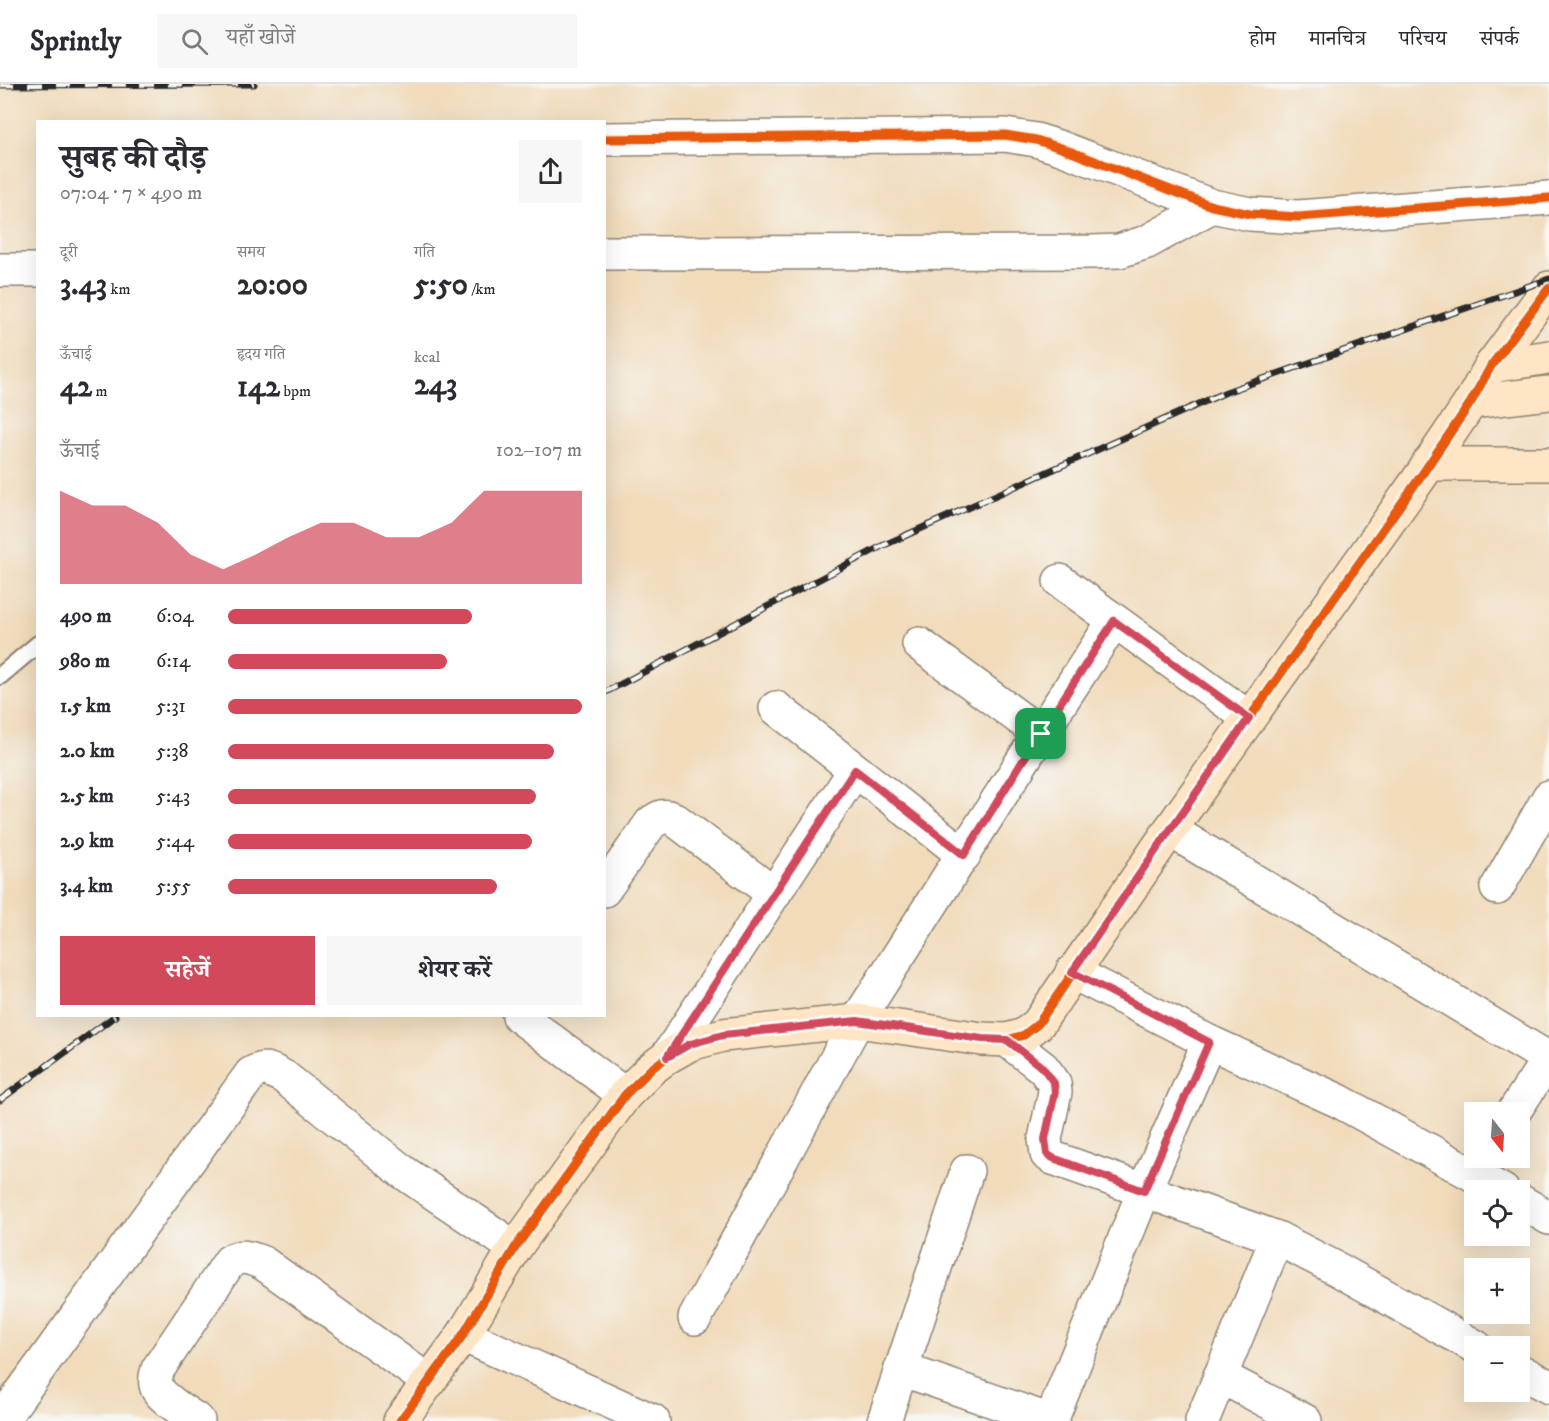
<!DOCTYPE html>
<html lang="hi">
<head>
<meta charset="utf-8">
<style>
	:root { --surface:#fff; --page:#f7f7f7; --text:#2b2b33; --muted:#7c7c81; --line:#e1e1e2; --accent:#d1495b }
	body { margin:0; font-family:"IM FELL DW Pica","Noto Serif Devanagari",serif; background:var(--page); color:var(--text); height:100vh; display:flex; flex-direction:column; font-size:22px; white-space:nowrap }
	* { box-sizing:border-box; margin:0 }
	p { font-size:20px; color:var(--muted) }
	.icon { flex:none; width:33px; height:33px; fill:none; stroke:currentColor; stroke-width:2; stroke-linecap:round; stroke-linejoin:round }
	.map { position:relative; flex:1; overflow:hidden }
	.drawer { position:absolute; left:36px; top:36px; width:570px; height:897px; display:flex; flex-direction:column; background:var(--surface); border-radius:0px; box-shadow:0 6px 24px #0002 }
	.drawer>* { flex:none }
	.needle { width:39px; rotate:163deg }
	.fabs { position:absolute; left:1464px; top:1018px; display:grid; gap:12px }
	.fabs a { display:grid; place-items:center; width:66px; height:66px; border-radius:0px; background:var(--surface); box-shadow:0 6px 24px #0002; font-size:30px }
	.pin { position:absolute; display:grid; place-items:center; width:51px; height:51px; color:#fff; margin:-26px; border-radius:12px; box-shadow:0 3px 9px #0006 }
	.round { display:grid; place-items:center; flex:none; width:63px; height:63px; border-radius:0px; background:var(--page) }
	.headline { display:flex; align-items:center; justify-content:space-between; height:102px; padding:0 24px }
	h1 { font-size:33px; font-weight:700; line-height:45px }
	.figures { display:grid; grid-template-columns:repeat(3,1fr); gap:9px; height:102px; padding:6px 24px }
	.figures div { display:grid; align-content:center }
	.figures b { font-size:30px; font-weight:700 }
	.figures small { font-size:16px; font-weight:400 }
	.figures p { font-size:16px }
	.chart { height:168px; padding:12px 24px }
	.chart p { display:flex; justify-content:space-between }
	.chart svg { width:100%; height:108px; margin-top:6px; fill:var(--accent); opacity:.7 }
	.primary-button { display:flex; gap:12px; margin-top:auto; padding:12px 24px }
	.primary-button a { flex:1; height:69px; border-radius:0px; background:var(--accent); color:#fff; font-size:24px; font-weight:700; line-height:69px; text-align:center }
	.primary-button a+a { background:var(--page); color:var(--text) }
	ul { padding:0 24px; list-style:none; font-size:20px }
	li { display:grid; grid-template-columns:96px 72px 1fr; align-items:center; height:45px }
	li i { height:15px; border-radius:8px; background:var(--accent) }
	header { display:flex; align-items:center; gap:36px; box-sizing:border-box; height:84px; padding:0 30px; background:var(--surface); border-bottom:2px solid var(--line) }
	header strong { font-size:28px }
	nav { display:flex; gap:33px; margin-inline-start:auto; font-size:21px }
	.search { width:420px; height:54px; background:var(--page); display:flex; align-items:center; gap:15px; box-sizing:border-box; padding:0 21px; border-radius:0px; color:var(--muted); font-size:22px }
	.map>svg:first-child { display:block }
</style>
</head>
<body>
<header>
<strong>Sprintly</strong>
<div class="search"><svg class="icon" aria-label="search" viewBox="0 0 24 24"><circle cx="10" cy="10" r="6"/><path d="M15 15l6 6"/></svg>यहाँ खोजें</div>
<nav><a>होम</a><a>मानचित्र</a><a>परिचय</a><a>संपर्क</a></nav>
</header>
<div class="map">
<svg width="1549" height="1337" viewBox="0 0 1549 1337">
	<rect width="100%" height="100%" fill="#f6f6f2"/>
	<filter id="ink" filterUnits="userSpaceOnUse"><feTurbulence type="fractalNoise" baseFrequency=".0167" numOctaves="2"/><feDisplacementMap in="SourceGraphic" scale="12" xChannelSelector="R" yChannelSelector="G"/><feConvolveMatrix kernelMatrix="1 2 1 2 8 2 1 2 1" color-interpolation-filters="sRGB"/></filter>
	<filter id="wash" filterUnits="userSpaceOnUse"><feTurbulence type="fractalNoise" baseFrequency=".008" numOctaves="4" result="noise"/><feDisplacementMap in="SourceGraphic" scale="24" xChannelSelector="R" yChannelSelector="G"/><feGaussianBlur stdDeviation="1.35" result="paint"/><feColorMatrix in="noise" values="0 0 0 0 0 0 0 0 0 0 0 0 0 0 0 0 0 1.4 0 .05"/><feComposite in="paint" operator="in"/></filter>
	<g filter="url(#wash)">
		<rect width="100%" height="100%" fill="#f1dbbb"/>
	</g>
	<g filter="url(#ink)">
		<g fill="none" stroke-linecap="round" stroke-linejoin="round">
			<g stroke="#8e8373" stroke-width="20">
				<polyline id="lane" points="0,592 38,560"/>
			</g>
			<g stroke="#8e8373" stroke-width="36">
				<g id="street">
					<polyline points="604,55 1005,51 1036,56 1061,64 1212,122 1250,130 1298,133 1549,114"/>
					<polyline points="604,169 1091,168 1119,167 1147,158 1212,122"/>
					<polyline points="0,186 38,186"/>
					<polyline points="1060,497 1249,634"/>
					<polyline points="919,560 1041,650"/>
					<polyline points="776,624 964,771"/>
					<polyline points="1170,746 1549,975"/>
					<polyline points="1497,804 1549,713"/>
					<path d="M604 806 651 739C660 733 663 730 674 735L774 810"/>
					<polyline points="1072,888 1209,958 1339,1017 1503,1107"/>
					<polyline points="519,932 625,1011"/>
					<polyline points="1007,956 1043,984 1054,999 1055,1008 1045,1055 1047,1070 1053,1074 1277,1154 1337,1185 1476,1263"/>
					<polyline points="667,973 855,686"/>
					<polyline points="1513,1029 1549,974"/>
					<polyline points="1520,1117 1549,1134"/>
					<polyline points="695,1234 857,937 1027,670 1114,537"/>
					<polyline points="463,1251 653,1337"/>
					<polyline points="901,1285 1051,1337"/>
					<polyline points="1520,1287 1549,1303"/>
					<polyline points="1220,1292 1305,1337"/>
					<path d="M1 1337 251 990C265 981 270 986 284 993L403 1088 515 1164"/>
					<path d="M198 1337C189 1331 160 1313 157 1304 154 1298 156 1291 158 1285L230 1177C243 1170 250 1174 263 1179L428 1297"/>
					<polyline points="884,1337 967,1087"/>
					<polyline points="1051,1337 1144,1107 1209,958"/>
					<polyline points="1202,1337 1277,1154"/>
				</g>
			</g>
			<g stroke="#8e8373" stroke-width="36">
				<g id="secondary">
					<polyline points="1491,282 1549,273"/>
					<polyline points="1471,318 1549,309"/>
					<polyline points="1428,380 1549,380"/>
					<polyline points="400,1337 463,1251 515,1164 625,1011 651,985 667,973 690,960 723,951 857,937 982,955 1007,956 1024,951 1038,940 1170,746 1423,389 1471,318 1491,282 1549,204"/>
				</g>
			</g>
			<use href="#lane" stroke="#fff" stroke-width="16"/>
			<use href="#street" stroke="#fff" stroke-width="33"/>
			<use href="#secondary" stroke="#fee5c5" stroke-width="33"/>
			<g stroke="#2b2b2b" stroke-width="7">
				<g id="rail">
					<polyline points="0,1 254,0"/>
					<polyline points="604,609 882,462 1226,308 1549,195"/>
					<polyline points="0,1016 115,932"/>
				</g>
			</g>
			<use href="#rail" stroke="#f6f6f2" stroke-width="4.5" stroke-dasharray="14" stroke-linecap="butt"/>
			<g stroke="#f6f6f2" stroke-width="13">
				<g id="cycleway">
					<polyline points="604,55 1005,51 1036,56 1061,64 1212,122 1250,130 1298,133 1549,114"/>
					<polyline points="400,1337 463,1251 515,1164 625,1011 651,985 667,973 690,960 723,951 857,937 982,955 1007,956 1024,951 1038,940 1170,746 1423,389 1471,318 1491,282 1549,204"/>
				</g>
			</g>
			<use href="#cycleway" stroke="#e8590c" stroke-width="9"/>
		</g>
	</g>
	<g fill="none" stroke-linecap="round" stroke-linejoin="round" filter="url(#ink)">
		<g stroke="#fff" stroke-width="12">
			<polygon id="route" points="1114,537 1249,634 1170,746 1072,888 1209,958 1144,1107 1053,1074 1047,1070 1045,1055 1055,1008 1054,999 1043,984 1007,956 982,955 857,937 723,951 690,960 667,973 855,686 964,771 1027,670"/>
		</g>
		<use href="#route" stroke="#d1495b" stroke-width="8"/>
	</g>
</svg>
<div class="fabs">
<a><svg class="needle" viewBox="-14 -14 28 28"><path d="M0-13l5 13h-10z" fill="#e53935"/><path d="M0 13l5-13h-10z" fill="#7c7c81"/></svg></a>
<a><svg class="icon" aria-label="locate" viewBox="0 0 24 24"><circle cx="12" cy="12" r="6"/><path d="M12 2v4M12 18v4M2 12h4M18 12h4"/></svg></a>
<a>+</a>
<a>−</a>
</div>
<div class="pin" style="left:1041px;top:650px;background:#1e9e55"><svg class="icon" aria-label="arrive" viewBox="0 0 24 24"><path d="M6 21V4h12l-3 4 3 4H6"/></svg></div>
<section class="drawer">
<div class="headline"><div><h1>सुबह की दौड़</h1><p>07:04 · 7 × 490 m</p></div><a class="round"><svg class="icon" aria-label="share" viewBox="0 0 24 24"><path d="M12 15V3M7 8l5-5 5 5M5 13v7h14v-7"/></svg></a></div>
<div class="figures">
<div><p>दूरी</p><b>3.43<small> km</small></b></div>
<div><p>समय</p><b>20:00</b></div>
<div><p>गति</p><b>5:50<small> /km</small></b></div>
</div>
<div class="figures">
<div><p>ऊँचाई</p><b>42<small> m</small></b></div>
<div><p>हृदय गति</p><b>142<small> bpm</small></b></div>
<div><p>kcal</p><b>243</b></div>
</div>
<div class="chart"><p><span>ऊँचाई</span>102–107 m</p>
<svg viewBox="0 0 160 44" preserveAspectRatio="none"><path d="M0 44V6L10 12L20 12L30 19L40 32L50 38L60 32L70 25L80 19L90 19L100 25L110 25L120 19L130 6L140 6L150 6L160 6V44z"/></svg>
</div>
<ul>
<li><b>490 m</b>6:04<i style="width:69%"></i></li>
<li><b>980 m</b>6:14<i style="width:62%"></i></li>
<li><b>1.5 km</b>5:31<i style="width:100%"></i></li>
<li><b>2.0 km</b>5:38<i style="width:92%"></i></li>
<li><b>2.5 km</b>5:43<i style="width:87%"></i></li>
<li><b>2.9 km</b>5:44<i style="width:86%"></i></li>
<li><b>3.4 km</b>5:55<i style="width:76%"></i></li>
</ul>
<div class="primary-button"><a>सहेजें</a><a>शेयर करें</a></div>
</section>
</div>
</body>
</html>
